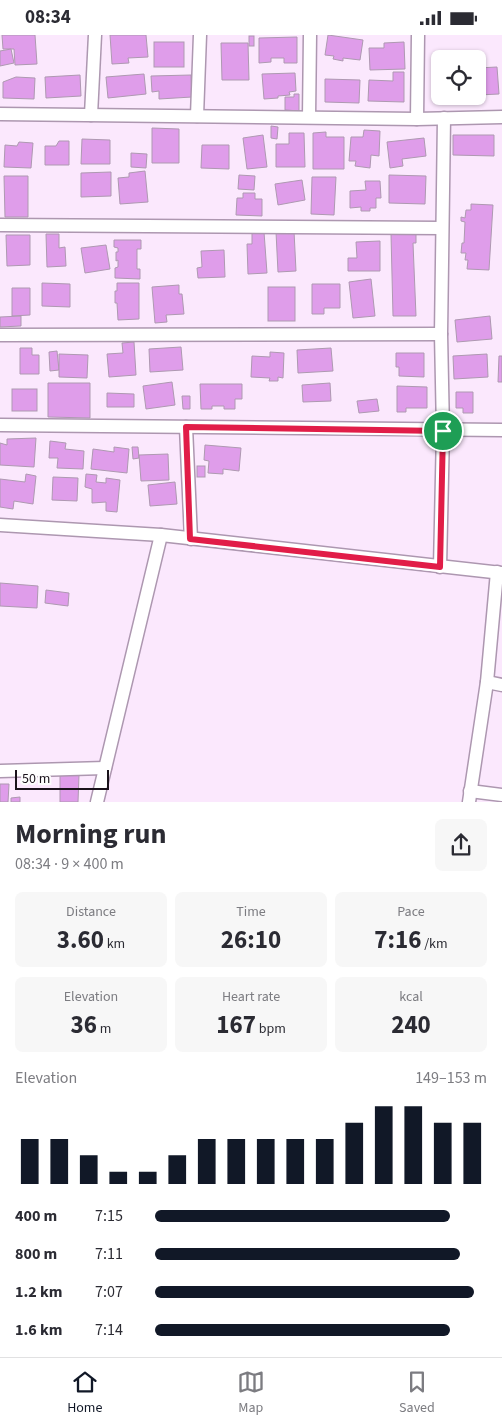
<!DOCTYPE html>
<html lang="en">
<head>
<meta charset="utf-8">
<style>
	:root { --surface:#fff; --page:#f7f7f7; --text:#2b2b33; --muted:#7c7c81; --line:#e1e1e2; --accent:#111827 }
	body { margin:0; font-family:"Source Sans 3",sans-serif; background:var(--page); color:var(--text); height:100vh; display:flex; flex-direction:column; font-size:19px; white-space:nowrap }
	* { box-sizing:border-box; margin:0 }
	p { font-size:16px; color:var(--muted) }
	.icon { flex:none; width:28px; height:28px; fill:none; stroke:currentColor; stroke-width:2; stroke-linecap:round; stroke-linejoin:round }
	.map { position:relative; height:767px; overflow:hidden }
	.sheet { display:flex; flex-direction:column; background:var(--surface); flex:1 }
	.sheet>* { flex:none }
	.fabs { position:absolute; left:431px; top:15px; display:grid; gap:10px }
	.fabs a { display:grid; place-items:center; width:55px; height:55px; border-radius:8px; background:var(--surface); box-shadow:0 1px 4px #0004; font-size:25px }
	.scale { position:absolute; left:15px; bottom:12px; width:94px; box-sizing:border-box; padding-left:5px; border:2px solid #1a121b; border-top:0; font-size:14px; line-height:18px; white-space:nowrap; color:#1a121b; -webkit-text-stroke:4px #fdfdfd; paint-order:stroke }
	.pin { position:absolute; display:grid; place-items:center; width:42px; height:42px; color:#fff; margin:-21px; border:2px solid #fff; border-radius:50%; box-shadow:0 1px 5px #0007 }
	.round { display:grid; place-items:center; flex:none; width:52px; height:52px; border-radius:8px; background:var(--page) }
	.head { display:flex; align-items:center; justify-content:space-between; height:85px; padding:0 15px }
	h1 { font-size:28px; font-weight:700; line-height:38px }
	.metrics { display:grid; grid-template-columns:repeat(3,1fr); gap:8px; height:85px; padding:5px 15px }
	.metrics div { display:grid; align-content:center; border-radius:8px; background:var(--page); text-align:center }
	.metrics b { font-size:25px; font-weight:700 }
	.metrics small { font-size:14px; font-weight:400 }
	.metrics p { font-size:14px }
	.chart { height:140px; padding:10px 15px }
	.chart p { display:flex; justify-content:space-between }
	.chart svg { width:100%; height:90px; margin-top:5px; stroke:var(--accent); stroke-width:6 }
	ul { padding:0 15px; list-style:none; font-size:16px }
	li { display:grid; grid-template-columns:80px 60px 1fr; align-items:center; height:38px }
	li i { height:12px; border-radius:6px; background:var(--accent) }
	.status { display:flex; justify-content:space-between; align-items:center; height:35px; padding:0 25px; background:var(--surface); direction:ltr }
	.status svg { height:14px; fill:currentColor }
	.tabs { display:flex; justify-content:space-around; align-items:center; height:70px; border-top:1px solid var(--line); background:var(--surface); font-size:14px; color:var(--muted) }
	.tabs a { display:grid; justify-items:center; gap:2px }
	.tabs .selected { color:var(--accent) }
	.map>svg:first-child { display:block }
</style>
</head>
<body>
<div class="status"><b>08:34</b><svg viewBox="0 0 49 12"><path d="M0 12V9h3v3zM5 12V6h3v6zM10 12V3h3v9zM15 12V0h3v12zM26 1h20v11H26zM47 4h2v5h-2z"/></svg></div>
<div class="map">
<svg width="502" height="767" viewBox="0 0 502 767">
	<rect width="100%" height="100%" fill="#fbe8fd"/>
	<g fill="#df9dea" stroke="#ae99b1">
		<polygon points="2,0 35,0 37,29 15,30 14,14 3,14"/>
		<polygon points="110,0 146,0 148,22 128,23 129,28 112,29"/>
		<polygon points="328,0 363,5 360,25 343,23 343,26 333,24 334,21 325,20"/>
		<rect x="249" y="1" width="5" height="10"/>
		<polygon points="297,2 297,28 284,28 284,23 271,23 271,27 259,28 259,3"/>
		<rect x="154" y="7" width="30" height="25"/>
		<polygon points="404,7 405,34 370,35 369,13 384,13 384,8"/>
		<polygon points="221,8 248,8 249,45 222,45"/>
		<polygon points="11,14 14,28 0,31 0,16"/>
		<polygon points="497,32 499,59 478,60 478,33"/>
		<polygon points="434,33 440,33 440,61 457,61 457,68 438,67 438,65 433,65"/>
		<polygon points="393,37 404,37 404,67 368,66 369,45 393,46"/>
		<polygon points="295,38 296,56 289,57 290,60 278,61 278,63 264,64 262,39"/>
		<polygon points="144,39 146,59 108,63 106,42"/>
		<polygon points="80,40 81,61 46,63 45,42"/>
		<polygon points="191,40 192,62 159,64 159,56 152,57 151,41"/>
		<polygon points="16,42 35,43 34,64 3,63 3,47"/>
		<polygon points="325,44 360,45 359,68 325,67"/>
		<polygon points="294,59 299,59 299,76 285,75 285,62 294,62"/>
		<polygon points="271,91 278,92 277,104 271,103"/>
		<polygon points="152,93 179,94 179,128 152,128"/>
		<polygon points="364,95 380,96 379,121 371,120 370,133 355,131 356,126 349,126 351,102 363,102"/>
		<polygon points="326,97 326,102 344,102 344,134 313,134 313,98"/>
		<polygon points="289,98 304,98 305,132 276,132 276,109 289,109"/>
		<polygon points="263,100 267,132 247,134 243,103"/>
		<polygon points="453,100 494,100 494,121 453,120"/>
		<polygon points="424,103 426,121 402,124 403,131 390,133 387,107"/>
		<polygon points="82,104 110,105 110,129 81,129"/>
		<polygon points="59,106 69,106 69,130 45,130 45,111 56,111"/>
		<polygon points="19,107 33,108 31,133 4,132 5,110 17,111"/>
		<polygon points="202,110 229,110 229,134 201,133"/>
		<polygon points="131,118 147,119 146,133 131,132"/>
		<polygon points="145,136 148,167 120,169 118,143 129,142 129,138"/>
		<polygon points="111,137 111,161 81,162 81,138"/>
		<polygon points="239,140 255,141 254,155 238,154"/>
		<polygon points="389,140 426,141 425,169 389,168"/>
		<polygon points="4,141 28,141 28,182 5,182"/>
		<polygon points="312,142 336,142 334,180 311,179"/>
		<polygon points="302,145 305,165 278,170 275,149"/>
		<polygon points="365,146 380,146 381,163 376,163 376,173 370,173 370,176 361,176 361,172 350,173 350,156 366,155"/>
		<polygon points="243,158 255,158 255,164 262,164 262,181 236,180 237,163 243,163"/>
		<polygon points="471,169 493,170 489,235 467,234 468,225 465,225 466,218 461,218 462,208 464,208 465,187 461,186 461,182 465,183 466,175 471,175"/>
		<polygon points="294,196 296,236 278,237 276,197"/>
		<polygon points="264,197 267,238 248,239 247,209 252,209 252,198"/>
		<polygon points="416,198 416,208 413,208 416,281 393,281 391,199"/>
		<polygon points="46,199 59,199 59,213 65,212 66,231 47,232"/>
		<polygon points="6,200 30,200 30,230 7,231"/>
		<polygon points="114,205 141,205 141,214 137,214 137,234 140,234 140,244 115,243 115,233 118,232 118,225 116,226 116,217 118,217 118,213 114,212"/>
		<polygon points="380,206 380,236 348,236 348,223 357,223 356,207"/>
		<polygon points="106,210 110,234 85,238 81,213"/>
		<polygon points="224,215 225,242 198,243 197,233 202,232 201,216"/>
		<polygon points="371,244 375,281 353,283 349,247"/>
		<polygon points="42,248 70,249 70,272 42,271"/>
		<polygon points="117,248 139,248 139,284 118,285 117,268 115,268 115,256 117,256"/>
		<polygon points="312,249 340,249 340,273 324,273 324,279 312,279"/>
		<polygon points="179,250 179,259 182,259 184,279 166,280 167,287 155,288 152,252"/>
		<rect x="268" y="252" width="27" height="34"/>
		<polygon points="12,253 30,253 30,280 12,281"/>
		<polygon points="21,281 21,291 0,292 0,282"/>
		<polygon points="490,281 492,304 457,307 455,285"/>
		<polygon points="134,307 136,340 109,342 107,319 123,318 122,308"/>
		<polygon points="181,312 183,335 150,337 149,314"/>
		<polygon points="20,313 32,313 32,320 39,320 39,339 20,339"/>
		<polygon points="331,313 333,336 298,338 297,315"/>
		<polygon points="57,316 59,335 50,336 49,317"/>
		<polygon points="270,317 284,318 283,343 278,342 278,346 269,346 270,343 251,342 252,321 270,322"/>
		<polygon points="396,318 424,318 424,342 399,341 399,332 396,332"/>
		<polygon points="59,319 88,320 87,343 59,342"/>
		<polygon points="487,319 488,342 454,344 453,321"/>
		<polygon points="499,321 502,321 502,347 498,347"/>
		<polygon points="172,347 175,370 146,374 143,351"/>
		<polygon points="48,348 90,348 90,383 48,382"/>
		<polygon points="330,348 331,366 303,367 302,350"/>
		<polygon points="200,349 242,349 242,364 235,364 235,374 224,374 224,371 212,371 212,374 201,374"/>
		<polygon points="397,351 427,352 427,373 406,373 406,377 397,377"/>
		<rect x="12" y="354" width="25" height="22"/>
		<polygon points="456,357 473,357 473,378 463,378 463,373 456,373"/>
		<polygon points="107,358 134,359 134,372 107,372"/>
		<polygon points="182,361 190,361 190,374 183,374"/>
		<polygon points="377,364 379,376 359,378 357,366"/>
		<polygon points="36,403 34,432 0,430 0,408 7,410 7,404"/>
		<polygon points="50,406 66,408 65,414 84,416 83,434 57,433 58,423 49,423"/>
		<polygon points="205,410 241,413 239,436 223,434 223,439 208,438 209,426 204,425"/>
		<polygon points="114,412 129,414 127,438 91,434 93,414 114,417"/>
		<polygon points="132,412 138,412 139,423 133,424"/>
		<polygon points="168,419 169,445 141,446 139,420"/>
		<rect x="197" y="431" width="8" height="11"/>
		<polygon points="26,439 36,441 33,469 14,466 13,474 0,472 0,444 25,447"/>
		<polygon points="86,439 97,440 96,447 106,448 106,443 120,445 117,477 106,476 106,467 92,468 92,454 85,452"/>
		<polygon points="53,442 78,443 77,466 52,465"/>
		<polygon points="175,447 177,469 150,471 148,450"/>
		<polygon points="0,548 38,551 37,573 0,571"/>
		<polygon points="46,555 69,558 68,571 45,568"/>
		<polygon points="60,740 79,740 78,767 60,767"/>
		<polygon points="0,749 9,749 8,767 0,767"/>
		<polygon points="20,762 20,767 11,767 11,763"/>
	</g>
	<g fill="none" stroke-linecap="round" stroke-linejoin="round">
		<g stroke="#ad97b0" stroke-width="15">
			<g id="minor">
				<polyline points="0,79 417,84 502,82"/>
				<polyline points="91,80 95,0"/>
				<polyline points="197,81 200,0"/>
				<polyline points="309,82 310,0"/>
				<polyline points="417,84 418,0"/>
				<polyline points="0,190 441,193"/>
				<polyline points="0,300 441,299"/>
				<polyline points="0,390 502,395"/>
				<polyline points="186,392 191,504"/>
				<polyline points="0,490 161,500 502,538"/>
				<polyline points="440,532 443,396 441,299 444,83"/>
				<polyline points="487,647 502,650"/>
				<polyline points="0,736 105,733"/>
				<polyline points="470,756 502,760"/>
				<polyline points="97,767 161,500"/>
				<polyline points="469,767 487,647 497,537"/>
			</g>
		</g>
		<use href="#minor" stroke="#fff" stroke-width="12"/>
	</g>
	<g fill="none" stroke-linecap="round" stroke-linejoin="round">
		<g stroke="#fff" stroke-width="10">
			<polygon id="route" points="186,392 443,396 440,532 190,504"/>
		</g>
		<use href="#route" stroke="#e11d48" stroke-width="6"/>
	</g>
</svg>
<div class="fabs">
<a><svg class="icon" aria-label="locate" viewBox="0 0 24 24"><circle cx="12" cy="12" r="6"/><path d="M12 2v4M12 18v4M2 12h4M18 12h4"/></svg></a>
</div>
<div class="scale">50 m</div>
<div class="pin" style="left:443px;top:396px;background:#1e9e55"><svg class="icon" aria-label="arrive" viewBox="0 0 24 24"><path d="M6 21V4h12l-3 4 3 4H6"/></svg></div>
</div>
<section class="sheet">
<div class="head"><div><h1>Morning run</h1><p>08:34 · 9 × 400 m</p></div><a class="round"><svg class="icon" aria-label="share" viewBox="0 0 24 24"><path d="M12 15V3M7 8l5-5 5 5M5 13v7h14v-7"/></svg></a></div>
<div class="metrics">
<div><p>Distance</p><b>3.60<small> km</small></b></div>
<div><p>Time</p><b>26:10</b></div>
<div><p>Pace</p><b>7:16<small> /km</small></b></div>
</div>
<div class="metrics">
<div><p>Elevation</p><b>36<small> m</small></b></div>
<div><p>Heart rate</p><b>167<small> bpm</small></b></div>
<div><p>kcal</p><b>240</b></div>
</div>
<div class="chart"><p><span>Elevation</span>149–153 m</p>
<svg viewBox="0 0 160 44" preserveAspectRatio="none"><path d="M5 44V22M15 44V22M25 44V30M35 44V38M45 44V38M55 44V30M65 44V22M75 44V22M85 44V22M95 44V22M105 44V22M115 44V14M125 44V6M135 44V6M145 44V14M155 44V14"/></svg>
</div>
<ul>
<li><b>400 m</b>7:15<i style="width:89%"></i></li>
<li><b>800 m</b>7:11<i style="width:92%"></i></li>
<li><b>1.2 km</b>7:07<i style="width:96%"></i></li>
<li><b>1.6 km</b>7:14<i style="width:89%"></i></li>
</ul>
</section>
<nav class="tabs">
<a class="selected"><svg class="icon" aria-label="home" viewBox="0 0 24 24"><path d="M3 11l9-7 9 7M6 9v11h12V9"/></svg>Home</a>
<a><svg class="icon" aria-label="map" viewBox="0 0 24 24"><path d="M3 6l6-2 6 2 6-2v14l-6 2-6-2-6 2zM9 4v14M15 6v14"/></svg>Map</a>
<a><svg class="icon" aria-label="saved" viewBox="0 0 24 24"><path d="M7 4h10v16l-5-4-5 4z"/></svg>Saved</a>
</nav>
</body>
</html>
